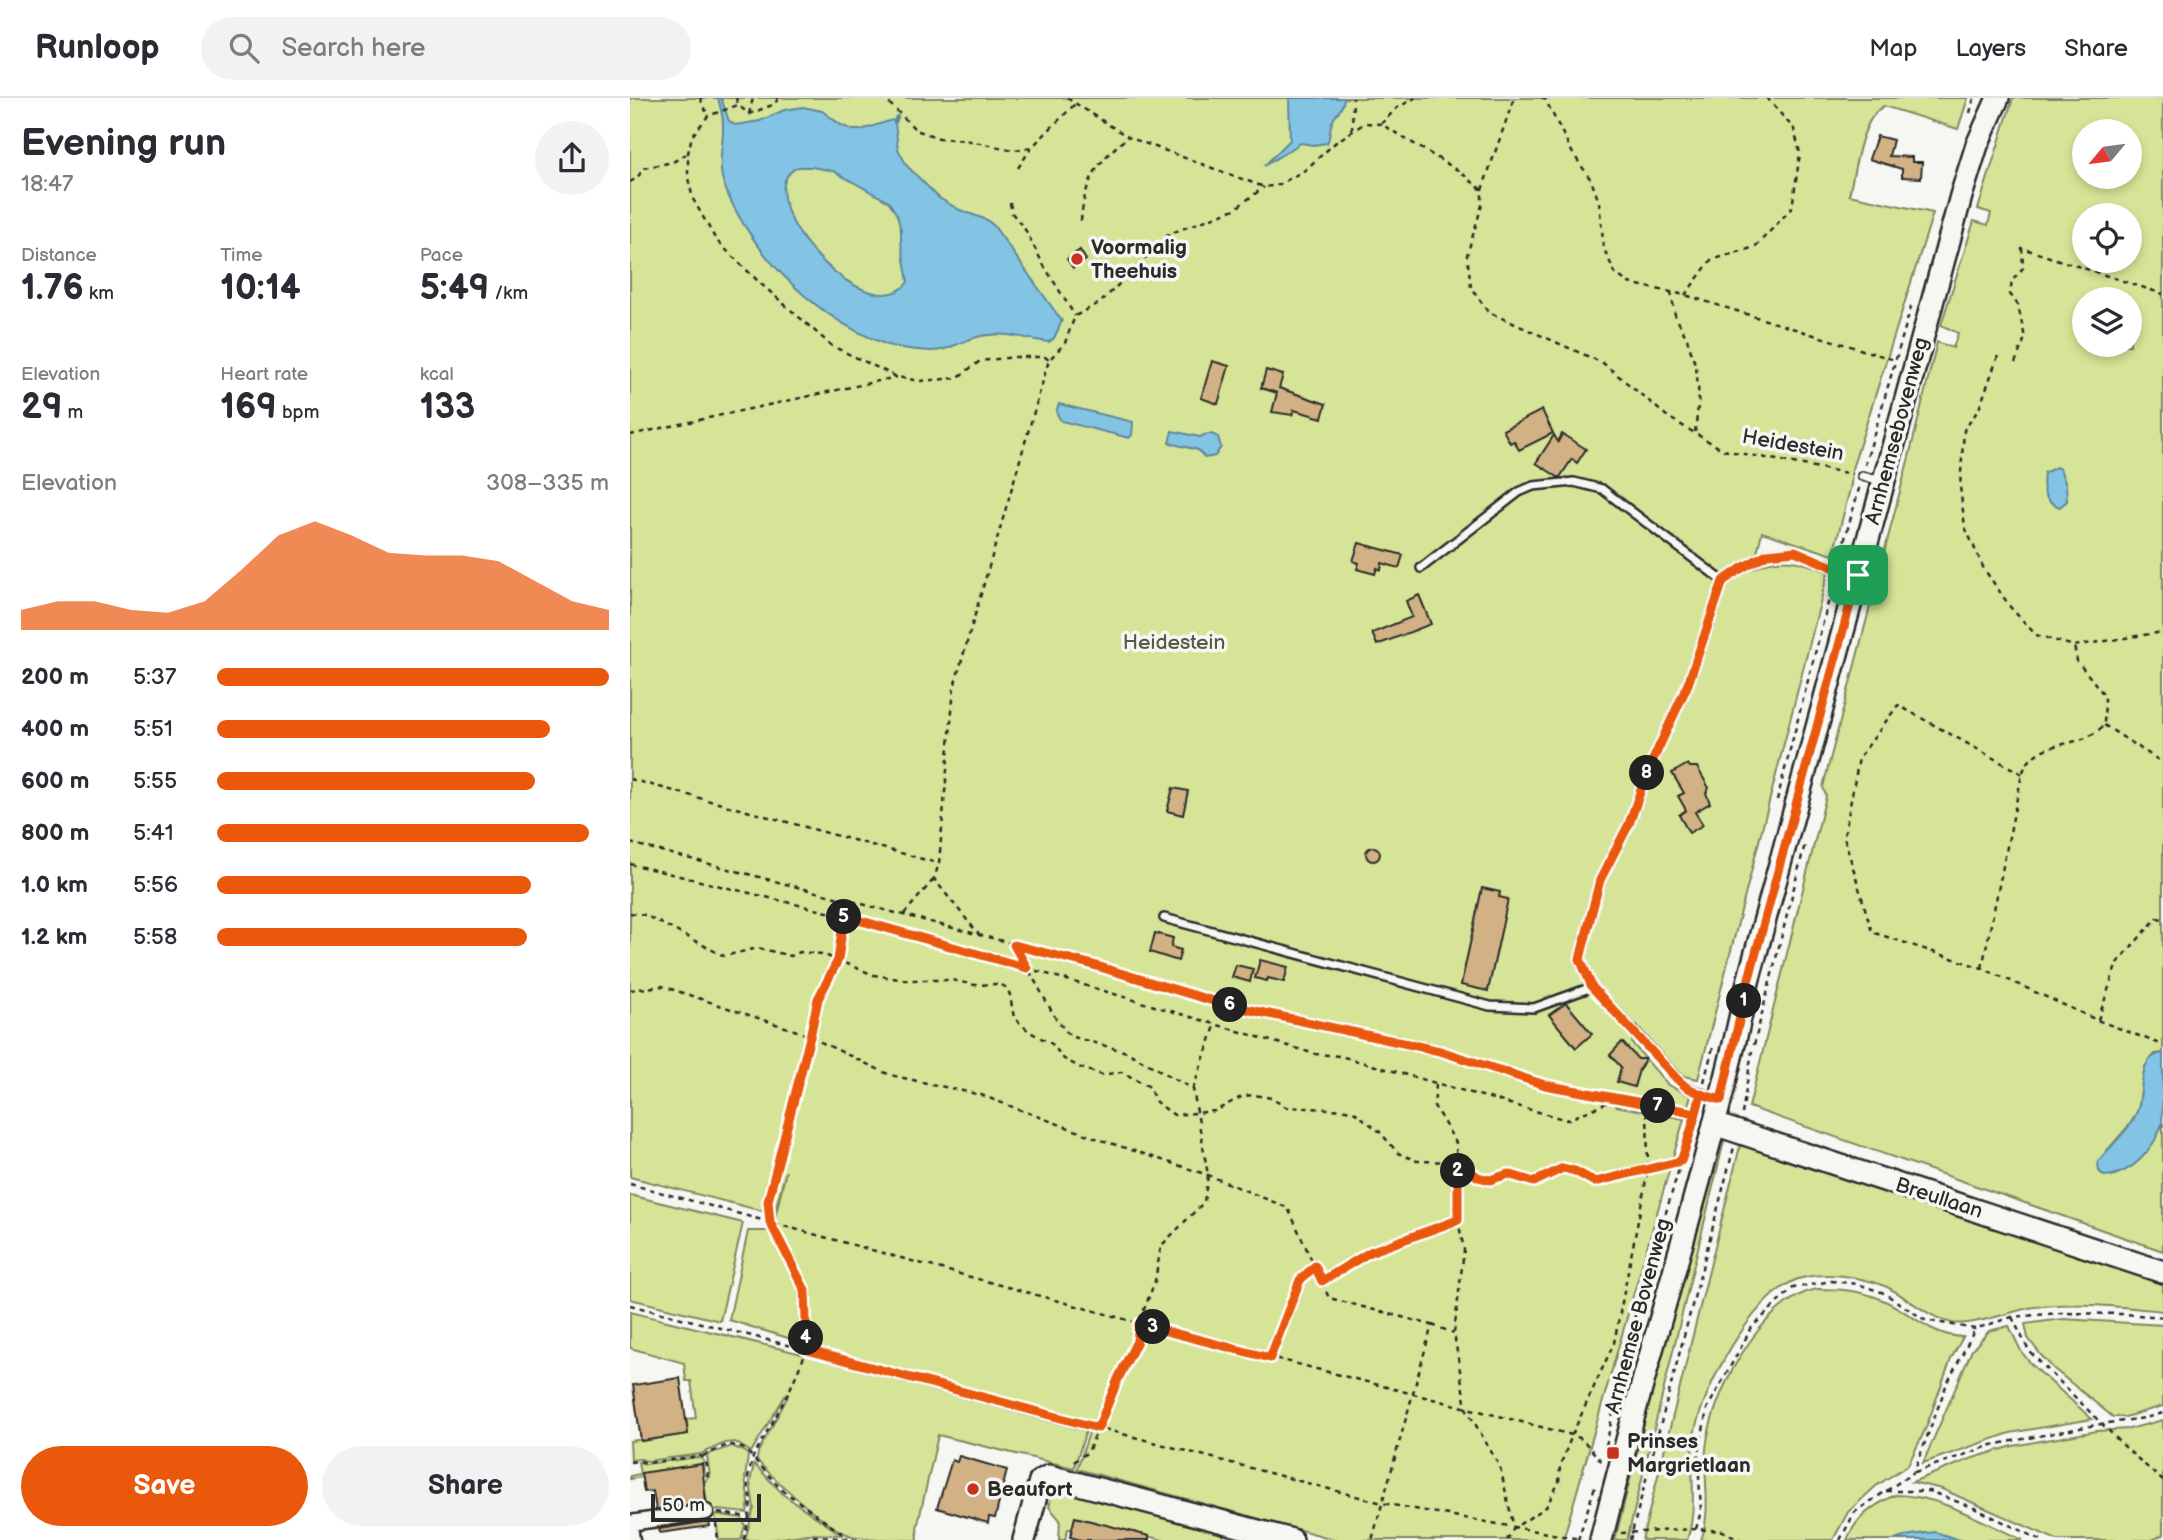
<!DOCTYPE html>
<html lang="en">
<head>
<meta charset="utf-8">
<style>
	:root { --surface:#fff; --page:#f2f2f3; --text:#2b2b33; --muted:#7c7c81; --line:#e1e1e2; --accent:#ea580c }
	body { margin:0; font-family:"Balsamiq Sans",sans-serif; background:var(--page); color:var(--text); height:100vh; display:flex; flex-direction:column; font-size:26px; white-space:nowrap }
	* { box-sizing:border-box; margin:0 }
	p { font-size:23px; color:var(--muted) }
	.icon { flex:none; width:38px; height:38px; fill:none; stroke:currentColor; stroke-width:2; stroke-linecap:round; stroke-linejoin:round }
	.map { position:relative; flex:1; overflow:hidden }
	.sheet { display:flex; flex-direction:column; background:var(--surface); width:630px }
	.sheet>* { flex:none }
	.needle { width:46px; rotate:241deg }
	.buttons { position:absolute; left:1442px; top:21px; display:grid; gap:14px }
	.buttons a { display:grid; place-items:center; width:70px; height:70px; border-radius:50%; background:var(--surface); box-shadow:0 4px 10px #0003; font-size:35px }
	.scale { position:absolute; left:21px; bottom:18px; width:110px; box-sizing:border-box; padding-left:7px; border:4px solid #2b2b2b; border-top:0; font-size:19px; line-height:24px; white-space:nowrap; color:#2b2b2b; -webkit-text-stroke:5px #f6f6f2; paint-order:stroke }
	.pin { position:absolute; display:grid; place-items:center; width:60px; height:60px; color:#fff; margin:-30px; border-radius:14px; box-shadow:0 4px 10px #0006 }
	.km { position:absolute; width:35px; height:35px; margin:-18px; border-radius:50%; background:#222; color:#fff; font-size:19px; line-height:35px; text-align:center }
	.round { display:grid; place-items:center; flex:none; width:74px; height:74px; border-radius:37px; background:var(--page) }
	.summary { display:flex; align-items:center; justify-content:space-between; height:119px; padding:0 21px }
	h1 { font-size:38px; font-weight:800; line-height:52px }
	.stats { display:grid; grid-template-columns:repeat(3,1fr); gap:10px; height:119px; padding:7px 21px }
	.stats div { display:grid; align-content:center }
	.stats b { font-size:35px; font-weight:800 }
	.stats small { font-size:19px; font-weight:400 }
	.stats p { font-size:19px }
	.chart { height:196px; padding:14px 21px }
	.chart p { display:flex; justify-content:space-between }
	.chart svg { width:100%; height:126px; margin-top:7px; fill:var(--accent); opacity:.7 }
	.primary-button { display:flex; gap:14px; margin-top:auto; padding:14px 21px }
	.primary-button a { flex:1; height:80px; border-radius:42px; background:var(--accent); color:#fff; font-size:28px; font-weight:800; line-height:80px; text-align:center }
	.primary-button a+a { background:var(--page); color:var(--text) }
	ul { padding:0 21px; list-style:none; font-size:23px }
	li { display:grid; grid-template-columns:112px 84px 1fr; align-items:center; height:52px }
	li i { height:18px; border-radius:9px; background:var(--accent) }
	header { display:flex; align-items:center; gap:42px; box-sizing:border-box; height:98px; padding:0 35px; background:var(--surface); border-bottom:2px solid var(--line) }
	header strong { font-size:33px }
	nav { display:flex; gap:38px; margin-inline-start:auto; font-size:24px }
	.search { width:490px; height:63px; background:var(--page); display:flex; align-items:center; gap:18px; box-sizing:border-box; padding:0 24px; border-radius:38px; color:var(--muted); font-size:26px }
	main { display:flex; flex:1; min-height:0 }
	.map>svg:first-child { display:block }
</style>
</head>
<body>
<header>
<strong>Runloop</strong>
<div class="search"><svg class="icon" aria-label="search" viewBox="0 0 24 24"><circle cx="10" cy="10" r="6"/><path d="M15 15l6 6"/></svg>Search here</div>
<nav><a>Map</a><a>Layers</a><a>Share</a></nav>
</header>
<main>
<section class="sheet">
<div class="summary"><div><h1>Evening run</h1><p>18:47</p></div><a class="round"><svg class="icon" aria-label="share" viewBox="0 0 24 24"><path d="M12 15V3M7 8l5-5 5 5M5 13v7h14v-7"/></svg></a></div>
<div class="stats">
<div><p>Distance</p><b>1.76<small> km</small></b></div>
<div><p>Time</p><b>10:14</b></div>
<div><p>Pace</p><b>5:49<small> /km</small></b></div>
</div>
<div class="stats">
<div><p>Elevation</p><b>29<small> m</small></b></div>
<div><p>Heart rate</p><b>169<small> bpm</small></b></div>
<div><p>kcal</p><b>133</b></div>
</div>
<div class="chart"><p><span>Elevation</span>308–335 m</p>
<svg viewBox="0 0 160 44" preserveAspectRatio="none"><path d="M0 44V37L10 34L20 34L30 37L40 38L50 34L60 23L70 11L80 6L90 11L100 17L110 18L120 18L130 20L140 27L150 34L160 37V44z"/></svg>
</div>
<ul>
<li><b>200 m</b>5:37<i style="width:100%"></i></li>
<li><b>400 m</b>5:51<i style="width:85%"></i></li>
<li><b>600 m</b>5:55<i style="width:81%"></i></li>
<li><b>800 m</b>5:41<i style="width:95%"></i></li>
<li><b>1.0 km</b>5:56<i style="width:80%"></i></li>
<li><b>1.2 km</b>5:58<i style="width:79%"></i></li>
</ul>
<div class="primary-button"><a>Save</a><a>Share</a></div>
</section>
<div class="map">
<svg width="1533" height="1442" viewBox="0 0 1533 1442">
	<rect width="100%" height="100%" fill="#f6f6f2"/>
	<filter id="ink" filterUnits="userSpaceOnUse"><feTurbulence type="fractalNoise" baseFrequency=".0143" numOctaves="2"/><feDisplacementMap in="SourceGraphic" scale="14" xChannelSelector="R" yChannelSelector="G"/><feConvolveMatrix kernelMatrix="1 2 1 2 8 2 1 2 1" color-interpolation-filters="sRGB"/></filter>
	<g filter="url(#ink)">
		<g fill="#d6e497" stroke="#808861" stroke-width="2" fill-rule="evenodd">
			<path d="M0 0H1338L1328 31 1254 8C1231 19 1225 73 1219 97L1303 115 1222 371 1221 387 1203 457 1132 434 1123 471C1148 456 1173 463 1198 474L1068 981 1049 977 1007 927 1002 945 1038 987 1061 998 1057 1010 1045 1011 987 1003 986 1008 1054 1021 933 1442H707L447 1371 460 1332 99 1222 118 1133H142L156 1073 144 1116 0 1079Z"/>
			<path d="M1383 0H1533V955L1525 956 1515 969 1508 1012 1501 1025 1475 1055 1482 1078C1508 1069 1521 1049 1533 1025V1153L1119 1009 1196 698 1193 689 1280 355 1307 244 1323 250 1328 235 1311 227 1344 123 1358 127 1361 115 1348 111ZM1454 33H1500V79H1454ZM1454 117H1500V163H1454ZM1454 201H1500V247H1454Z"/>
			<polygon points="1087,1031 1097,1031 997,1442 985,1442"/>
			<path d="M1113 1036 1533 1177V1213C1493 1209 1445 1203 1405 1209 1383 1212 1342 1229 1322 1225 1298 1219 1278 1200 1257 1189 1247 1184 1232 1181 1221 1179 1205 1176 1184 1176 1168 1181 1121 1199 1073 1290 1064 1337 1058 1372 1069 1408 1057 1442H1012Z"/>
			<polygon points="0,1097 113,1125 90,1223 0,1201"/>
			<path d="M1187 1191C1208 1191 1228 1192 1248 1200 1278 1211 1299 1238 1333 1239L1321 1261 1295 1332 1278 1367 1246 1388 1218 1414 1203 1442H1071C1082 1413 1073 1382 1076 1351 1081 1298 1130 1202 1187 1191Z"/>
			<path d="M0 1214 160 1253 456 1333 444 1370 308 1337 287 1430 288 1442C266 1442 243 1442 222 1438 195 1430 153 1388 132 1368L127 1362 128 1354 157 1300 155 1298 121 1354 105 1344 95 1345 71 1356 17 1363 11 1361 1 1362 0 1343 58 1336 57 1321 66 1320 61 1283H56L54 1265 0 1250Z"/>
			<polygon points="1433,1221 1533,1227 1533,1308 1495,1319 1483,1319 1424,1271 1411,1257 1398,1240 1395,1226"/>
			<polygon points="1379,1228 1391,1253 1401,1266 1462,1321 1380,1335 1293,1365 1342,1252 1359,1233"/>
			<polygon points="1533,1322 1533,1437 1522,1442 1427,1442 1312,1391 1282,1384 1343,1360 1383,1348 1467,1333 1499,1331"/>
			<polygon points="102,1348 116,1354 118,1358 115,1381 119,1404 117,1415 78,1411 74,1384 80,1378 77,1359 79,1356"/>
			<polygon points="68,1359 74,1363 75,1378 71,1366 12,1375 12,1379 0,1381 0,1378 10,1376 8,1364 16,1366"/>
			<polygon points="124,1366 154,1397 212,1437 177,1436 139,1442 115,1442 124,1410 120,1384"/>
			<polygon points="424,1389 594,1434 592,1442 533,1442 445,1419 442,1431 438,1431 435,1441 437,1442 429,1442 430,1422 419,1409"/>
			<path d="M1265 1397C1310 1397 1352 1424 1393 1442H1330L1294 1435 1264 1442H1217C1226 1419 1244 1407 1265 1397Z"/>
			<polygon points="85,1416 112,1420 115,1427 111,1442 89,1442"/>
		</g>
		<g fill="#83c4e4" stroke="#60879a" stroke-width="2" fill-rule="evenodd">
			<path d="M88 0H91L99 23 105 27 130 23 154 12 173 9 192 13 211 27 223 32H231L262 22 265 24 268 51 277 68 309 100 330 112 357 122 364 128 432 223 424 240 419 244C396 241 374 233 351 238 335 241 317 254 300 253 287 252 271 251 258 247 198 225 148 181 114 127 105 112 96 96 92 79 88 59 94 44 93 26 93 17 90 9 88 0ZM168 69H182L203 73 259 104 267 117 271 132V144L278 184C237 237 111 96 168 69Z"/>
			<path d="M659 0H714C713 11 708 13 703 22 699 29 701 38 697 45L683 47 671 45 634 68 660 42Z"/>
			<polygon points="429,306 503,324 502,337 499,340 431,323 426,314"/>
			<path d="M542 333 570 339C577 335 581 335 588 339L591 349 585 358 575 360 568 352 539 345Z"/>
			<path d="M1426 369 1430 371 1436 387 1437 403 1430 409C1413 404 1412 391 1414 375Z"/>
			<path d="M1533 955C1533 972 1533 1012 1532 1026 1524 1051 1502 1077 1474 1078L1469 1073 1468 1064C1480 1047 1501 1032 1508 1011 1514 992 1507 958 1533 955Z"/>
			<polygon points="1305,1434 1330,1442 1264,1442 1281,1437"/>
		</g>
		<g fill="none" stroke-linecap="round" stroke-linejoin="round">
			<polyline stroke="#60879a" stroke-width="4.5" points="265,24 267,19"/>
		</g>
		<g fill="#d2b285" stroke="#2b2b2b" stroke-width="2">
			<polygon points="1247,38 1263,42 1259,58 1282,59 1282,64 1292,64 1291,80 1272,79 1272,71 1239,61"/>
			<polygon points="450,152 456,162 443,170 437,161"/>
			<polygon points="582,263 599,268 588,306 571,300"/>
			<polygon points="636,272 653,277 649,290 696,306 692,320 664,312 662,317 642,314 647,295 631,290"/>
			<polygon points="912,312 923,335 889,352 884,343 880,345 873,332"/>
			<polygon points="932,336 956,351 947,365 942,361 930,379 928,379 906,365 924,337 928,344"/>
			<polygon points="729,445 773,457 769,470 752,465 751,472 747,470 745,476 727,471 729,465 723,463"/>
			<polygon points="789,497 801,526 747,547 742,535 782,519 776,503"/>
			<polygon points="1058,666 1060,669 1067,669 1079,690 1076,695 1080,705 1065,714 1073,727 1059,735 1049,717 1056,712 1048,698 1054,695 1042,675"/>
			<polygon points="543,690 558,693 553,717 537,713"/>
			<circle cx="743" cy="756" r="7"/>
			<polygon points="852,790 870,794 869,799 878,801 858,893 831,887"/>
			<polygon points="525,835 543,840 541,849 551,852 548,863 520,854"/>
			<polygon points="630,862 658,869 654,884 638,880 637,883 625,880"/>
			<polygon points="606,867 623,871 620,884 602,879"/>
			<polygon points="936,905 962,936 946,950 919,917"/>
			<polygon points="992,944 1008,961 1015,961 1009,972 1004,989 987,984 991,969 980,957"/>
			<polygon points="50,1280 58,1336 11,1343 3,1287"/>
			<polygon points="329,1358 377,1372 365,1420 359,1419 358,1425 307,1410 322,1362 327,1364"/>
			<polygon points="72,1366 76,1405 26,1412 23,1393 14,1394 11,1375"/>
			<polygon points="445,1419 519,1438 519,1442 451,1442 440,1439"/>
			<polygon points="79,1423 80,1428 30,1435 29,1431"/>
		</g>
		<g fill="none" stroke-linecap="round" stroke-linejoin="round">
			<g stroke="#2b2b2b" stroke-width="12">
				<g id="lane">
					<polyline points="1232,378 1252,383"/>
					<polyline points="791,470 889,394 903,388 944,384 972,391 1093,483"/>
					<polyline points="534,820 860,908 904,910 962,889"/>
					<polyline points="1087,1001 1056,989 962,889 950,861 970,782 999,726 1016,677 1058,586 1093,483 1112,470 1137,456 1165,453 1207,471 1226,477"/>
				</g>
			</g>
			<g stroke="#2b2b2b" stroke-width="19">
				<g id="street">
					<polyline points="0,1425 76,1414"/>
					<polyline points="0,1427 2,1442"/>
				</g>
			</g>
			<g stroke="#2b2b2b" stroke-width="26">
				<g id="secondary">
					<polyline points="1084,1026 1533,1174"/>
					<polyline points="394,1442 410,1383 419,1378 662,1442"/>
					<path d="M971 1442C1017 1255 1078 1073 1118 884L1331 98 1347 47 1368 0"/>
				</g>
			</g>
			<g stroke="#2b2b2b" stroke-width="2.5" stroke-dasharray="5 5" stroke-linecap="butt">
				<polyline points="70,0 78,18"/>
				<polyline points="106,0 108,7"/>
				<polyline points="148,0 145,6 119,16 108,7 78,18 62,38 58,55 58,80 63,101 86,142 130,185 202,248 267,279 290,283 327,280 350,263 385,259 415,259 419,262"/>
				<polyline points="251,0 256,2 286,32 309,40 335,42 384,52 402,49"/>
				<polyline points="437,0 498,39 634,89 648,87 675,72 706,44 735,25 751,26 829,73 852,92 852,107 837,157 841,189 858,214 973,265 1038,319 1093,352 1222,376"/>
				<polyline points="912,0 915,1 942,54 961,82 969,104 974,151 985,175 998,185 1055,197 1265,262"/>
				<polyline points="1340,15 1344,0"/>
				<polyline points="119,16 123,0"/>
				<polyline points="751,26 767,10 785,0"/>
				<polyline points="722,32 723,0"/>
				<polyline points="388,70 402,49 446,5"/>
				<polyline points="0,84 7,80 14,70 43,64 58,55"/>
				<polyline points="852,92 884,0"/>
				<polyline points="380,105 382,115 396,133 413,166 445,218"/>
				<path d="M451 123C454 84 467 63 498 39"/>
				<polyline points="1041,194 1045,217 1057,241 1066,269 1069,299 1065,335"/>
				<polyline points="1055,197 1081,162 1125,149 1162,110 1170,55 1164,31 1137,0"/>
				<polyline points="1368,258 1349,311 1334,332 1330,389 1335,429 1354,471 1381,510 1406,537 1444,548 1533,534"/>
				<polyline points="1385,265 1395,240 1388,207 1380,196 1382,183 1393,170 1392,150 1533,196"/>
				<polyline points="0,337 267,279"/>
				<polyline points="1235,367 1282,206"/>
				<polyline points="1209,462 1230,387"/>
				<polyline points="1474,627 1533,665"/>
				<polyline points="1392,676 1268,607 1229,660 1214,739 1242,834 1352,870 1467,922 1533,947"/>
				<polyline points="0,681 307,765"/>
				<polyline points="1147,702 1204,482"/>
				<polyline points="0,745 460,866 593,906 810,953 915,987 1065,1014"/>
				<polyline points="0,766 214,818 397,870 685,956 710,958 937,1022 983,1002"/>
				<polyline points="0,815 15,817 94,858 128,850 161,858 170,854 192,856 244,877 276,882 321,882 345,887 370,886 377,890 380,897 384,920 400,934 422,946 434,961 451,970 472,977 492,974 518,988 526,1004 544,1017 585,1013 613,998 625,997 641,1000 656,1009 716,1012 726,1015 749,1033 768,1055 787,1063 828,1064 848,1079 860,1082 878,1076 904,1084 933,1070 945,1073 965,1084 1051,1063"/>
				<polyline points="274,816 304,781"/>
				<polyline points="350,838 304,781 309,765 324,589 419,262 435,245 445,218 471,204 539,136 605,111 634,89"/>
				<polyline points="385,847 426,921 440,938 497,954 563,991 578,1077 574,1104 531,1148 525,1183 509,1225 507,1243 488,1281 458,1354 442,1365"/>
				<path d="M1352 870 1392 676C1408 635 1447 656 1474 627L1475 598 1447 563 1444 548"/>
				<polyline points="0,892 32,888 170,934 260,977 351,997 471,1042 578,1077 658,1110 699,1200 802,1227 742,1442"/>
				<polyline points="1468,922 1487,865 1527,820 1533,821"/>
				<polyline points="1124,947 1175,746"/>
				<polyline points="1074,984 1083,949"/>
				<polyline points="806,987 804,1008 826,1045 828,1122 834,1152 824,1235 836,1310 870,1369 884,1430"/>
				<polyline points="563,991 585,928"/>
				<polyline points="1112,1016 1122,953"/>
				<polyline points="0,1086 509,1225 942,1337 952,1341 972,1364"/>
				<polyline points="692,1183 740,1154 828,1122"/>
				<polyline points="0,1207 177,1252 752,1405 950,1441"/>
				<polyline points="1382,1219 1399,1253 1498,1352 1533,1383"/>
				<polyline points="802,1227 824,1235"/>
				<polyline points="641,1260 670,1182 685,1168"/>
				<polyline points="976,1348 999,1238 1069,1004"/>
				<polyline points="73,1358 99,1346 115,1351 151,1391 218,1440"/>
				<path d="M0 1364 10 1363 17 1365 71 1358C77 1362 80 1375 76 1382"/>
				<polyline points="1285,1374 1362,1347 1471,1326 1515,1320 1533,1315"/>
				<polyline points="1256,1393 1299,1393 1344,1410 1411,1442"/>
				<polyline points="88,1415 119,1419 121,1403 117,1383 123,1359 157,1298 177,1252 175,1192 140,1124 138,1103 180,939 188,901 208,862 214,818"/>
				<polyline points="86,1425 88,1442"/>
				<polyline points="1066,1431 1071,1413 1068,1360 1077,1311 1122,1229 1163,1190 1201,1183 1228,1186 1254,1195 1295,1222 1345,1231 1382,1219 1430,1215 1495,1216 1533,1219"/>
				<polyline points="991,1435 1066,1431 1093,1433 1111,1442"/>
				<polyline points="114,1442 119,1419"/>
				<polyline points="153,1442 187,1438 231,1442"/>
				<polyline points="877,1442 884,1430 916,1409 929,1384 930,1368 942,1337 984,1245 1018,1072 1017,1008"/>
				<polyline points="948,1442 966,1385"/>
				<polyline points="1000,1442 1104,1049"/>
				<polyline points="1210,1442 1225,1414 1284,1374 1316,1288 1345,1231"/>
			</g>
			<use href="#lane" stroke="#f6f6f2" stroke-width="7"/>
			<use href="#street" stroke="#f6f6f2" stroke-width="14"/>
			<use href="#secondary" stroke="#f6f6f2" stroke-width="21"/>
		</g>
	</g>
	<g fill="none" stroke-linecap="round" stroke-linejoin="round" filter="url(#ink)">
		<g stroke="#fff" stroke-width="14">
			<path id="route" d="M1228 477 1118 884 1091 1002 1071 996C1065 1019 1059 1041 1051 1063L965 1084 945 1073 933 1070 904 1084 878 1076 860 1082 848 1079 828 1064V1122L740 1154 692 1183 685 1168 670 1182 640 1260 509 1226 507 1243 488 1281 468 1330 177 1252 175 1192 140 1124 138 1103 180 939 188 901 208 862 214 818 397 870 384 847 460 866 593 906 810 953 915 987 1066 1015 1071 996 1056 989 1047 981 962 889 950 861 970 782 999 726 1016 677 1058 586 1093 483 1112 470 1137 456 1165 453 1207 471 1228 477"/>
		</g>
		<use href="#route" stroke="#ea580c" stroke-width="9"/>
	</g>
	<g fill="#c8321e" stroke="#f6f6f2" stroke-width="2.5">
		<circle cx="447" cy="161" r="7"/>
		<rect x="976" y="1348" width="14" height="14" rx="3.5"/>
		<circle cx="343" cy="1391" r="7"/>
	</g>
	<g text-anchor="middle" dominant-baseline="central" stroke-width="7" stroke-linejoin="round" paint-order="stroke">
		<g font-size="21" font-weight="bold" fill="#2b2b2b" stroke="#f6f6f2" text-anchor="start">
			<text x="461" y="149">Voormalig<tspan x="461" dy="24">Theehuis</tspan></text>
			<text x="997" y="1343">Prinses<tspan x="997" dy="24">Margrietlaan</tspan></text>
			<text x="357" y="1391">Beaufort</text>
		</g>
		<g font-size="21" fill="#2b2b2b" stroke="#f6f6f2">
			<text transform="translate(1267 333) rotate(-75)">Arnhemsebovenweg</text>
			<text transform="translate(1163 347) rotate(10)">Heidestein</text>
			<text transform="translate(1309 1100) rotate(18)">Breullaan</text>
			<text transform="translate(1008 1218) rotate(-75)">Arnhemse Bovenweg</text>
		</g>
		<g font-size="21" fill="#565946" stroke="#f6f6f2">
			<text x="544" y="544">Heidestein</text>
		</g>
	</g>
</svg>
<div class="buttons">
<a><svg class="needle" viewBox="-14 -14 28 28"><path d="M0-13l5 13h-10z" fill="#e53935"/><path d="M0 13l5-13h-10z" fill="#7c7c81"/></svg></a>
<a><svg class="icon" aria-label="locate" viewBox="0 0 24 24"><circle cx="12" cy="12" r="6"/><path d="M12 2v4M12 18v4M2 12h4M18 12h4"/></svg></a>
<a><svg class="icon" aria-label="layers" viewBox="0 0 24 24"><path d="M12 4l9 5-9 5-9-5zM3 14l9 5 9-5"/></svg></a>
</div>
<div class="scale">50 m</div>
<div class="pin" style="left:1228px;top:477px;background:#1e9e55"><svg class="icon" aria-label="arrive" viewBox="0 0 24 24"><path d="M6 21V4h12l-3 4 3 4H6"/></svg></div>
<b class="km" style="left:1114px;top:903px">1</b>
<b class="km" style="left:828px;top:1073px">2</b>
<b class="km" style="left:523px;top:1229px">3</b>
<b class="km" style="left:176px;top:1240px">4</b>
<b class="km" style="left:214px;top:819px">5</b>
<b class="km" style="left:600px;top:907px">6</b>
<b class="km" style="left:1028px;top:1008px">7</b>
<b class="km" style="left:1017px;top:675px">8</b>
</div>
</main>
</body>
</html>
